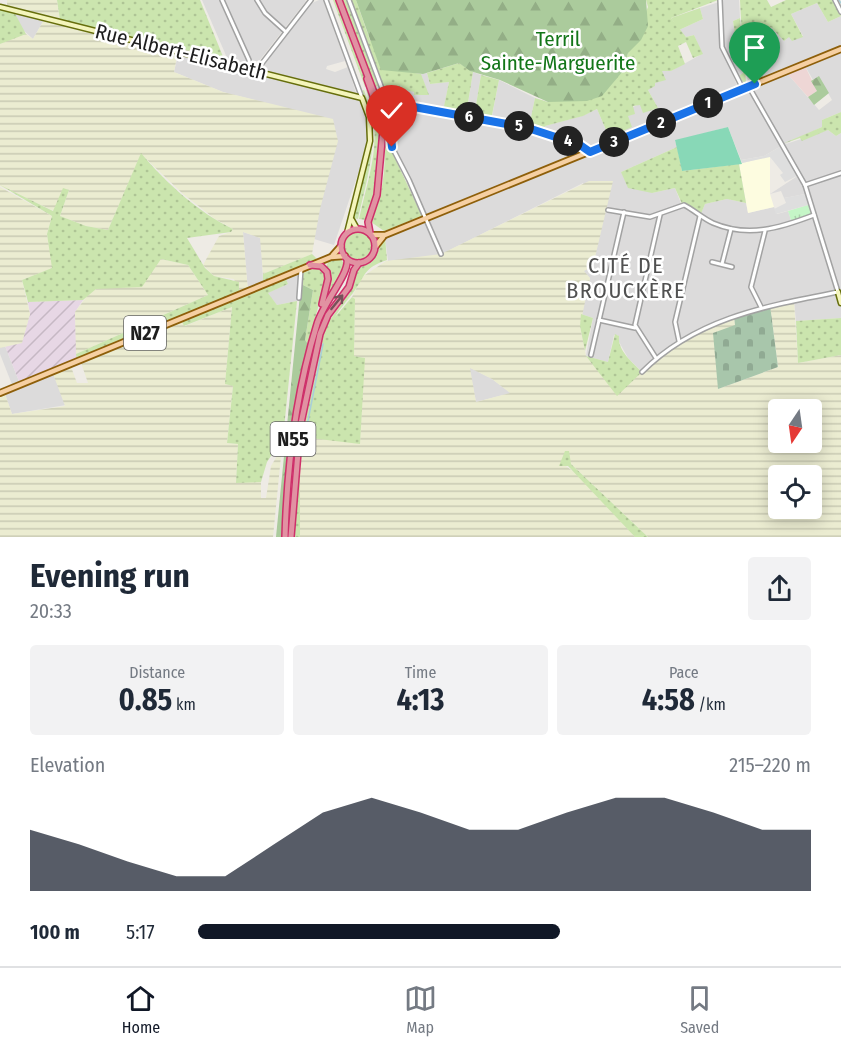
<!DOCTYPE html>
<html lang="en">
<head>
<meta charset="utf-8">
<style>
	:root { --surface:#fff; --page:#f2f2f3; --text:#1f2937; --muted:#747a83; --line:#e0e1e3; --accent:#111827 }
	body { margin:0; font-family:"Fira Sans Condensed",sans-serif; background:var(--page); color:var(--text); height:100vh; display:flex; flex-direction:column; font-size:22px; white-space:nowrap }
	* { box-sizing:border-box; margin:0 }
	p { font-size:20px; color:var(--muted) }
	.icon { flex:none; width:33px; height:33px; fill:none; stroke:currentColor; stroke-width:2; stroke-linecap:round; stroke-linejoin:round }
	.map { position:relative; height:537px; overflow:hidden }
	.drawer { display:flex; flex-direction:column; background:var(--surface); flex:1 }
	.drawer>* { flex:none }
	.needle { width:39px; rotate:193deg }
	.fabs { position:absolute; left:768px; top:399px; display:grid; gap:12px }
	.fabs a { display:grid; place-items:center; width:54px; height:54px; border-radius:6px; background:var(--surface); box-shadow:0 3px 15px #0003; font-size:30px }
	.pin { position:absolute; display:grid; place-items:center; width:51px; height:51px; color:#fff; margin:-62px -26px; border-radius:50% 50% 50% 0; rotate:-45deg; box-shadow:0 0 6px #0007 }
	.pin .icon { rotate:45deg }
	.km { position:absolute; width:30px; height:30px; margin:-15px; border-radius:50%; background:#222; color:#fff; font-size:16px; line-height:30px; text-align:center }
	.round { display:grid; place-items:center; flex:none; width:63px; height:63px; border-radius:6px; background:var(--page) }
	.head { display:flex; align-items:center; justify-content:space-between; height:102px; padding:0 30px }
	h1 { font-size:33px; font-weight:700; line-height:45px }
	.figures { display:grid; grid-template-columns:repeat(3,1fr); gap:9px; height:102px; padding:6px 30px }
	.figures div { display:grid; align-content:center; border-radius:6px; background:var(--page); text-align:center }
	.figures b { font-size:30px; font-weight:700 }
	.figures small { font-size:16px; font-weight:400 }
	.figures p { font-size:16px }
	.chart { height:168px; padding:12px 30px }
	.chart p { display:flex; justify-content:space-between }
	.chart svg { width:100%; height:108px; margin-top:6px; fill:var(--accent); opacity:.7 }
	ul { padding:0 30px; list-style:none; font-size:20px }
	li { display:grid; grid-template-columns:96px 72px 1fr; align-items:center; height:45px }
	li i { height:15px; border-radius:8px; background:var(--accent) }
	.dock { display:flex; justify-content:space-around; align-items:center; height:84px; border-top:2px solid var(--line); background:var(--surface); font-size:16px; color:var(--muted) }
	.dock a { display:grid; justify-items:center; gap:3px }
	.dock .current { color:var(--accent) }
	.map>svg:first-child { display:block }
</style>
</head>
<body>
<div class="map">
<svg width="841" height="537" viewBox="0 0 841 537">
	<defs>
		<pattern id="industrial-furrows" width="10" height="10" patternUnits="userSpaceOnUse" patternTransform="scale(1.5)"><rect width="10" height="10" fill="#e7d7e5"/><path d="M-1 1l2-2M0 10L10 0M9 11l2-2" fill="none" stroke="#c6b8c4"/></pattern>
		<pattern id="farmland-rules" width="6" height="5" patternUnits="userSpaceOnUse" patternTransform="scale(1.5)"><rect width="6" height="5" fill="#ebecd1"/><path d="M0 2.5h6" fill="none" stroke="#c9cab3"/></pattern>
		<pattern id="grass-dots" width="8" height="8" patternUnits="userSpaceOnUse" patternTransform="scale(1.5)"><rect width="8" height="8" fill="#cbe5ae"/><path d="M2 2h.1M6 6h.1" fill="none" stroke="#aec495" stroke-width="1.8" stroke-linecap="round"/></pattern>
		<pattern id="forest-firs" width="22" height="20" patternUnits="userSpaceOnUse" patternTransform="scale(1.5)"><rect width="22" height="20" fill="#abcb9c"/><path d="M5 1l3.5 6h-7zM16 11l3.5 6h-7z" fill="#93ae86"/></pattern>
		<pattern id="cemetery-stones" width="16" height="16" patternUnits="userSpaceOnUse" patternTransform="scale(1.5)"><rect width="16" height="16" fill="#a8c6ab"/><path d="M2 7V4a2 2 0 0 1 4 0v3zM10 15v-3a2 2 0 0 1 4 0v3z" fill="#90aa93"/></pattern>
		<pattern id="park-tufts" width="24" height="20" patternUnits="userSpaceOnUse" patternTransform="scale(1.5)"><rect width="24" height="20" fill="#c5f6c7"/><path d="M3 7l-1-3M5 7V3M7 7l1-3M15 17l-1-3M17 17v-4M19 17l1-3" fill="none" stroke="#a9d2aa"/></pattern>
	</defs>
	<rect width="100%" height="100%" fill="#eeebe5"/>
	<g fill="#dcdbdb" fill-rule="evenodd">
		<polygon points="202,0 219,0 247,63 246,65 228,60"/>
		<polygon points="224,0 305,0 306,1 259,61 252,61"/>
		<polygon points="319,0 323,0 345,61 327,66 326,69 335,72 348,67 356,93 263,70 261,65 310,4"/>
		<polygon points="722,0 739,0 740,18 733,21 737,50 743,74 739,76 723,46"/>
		<polygon points="719,2 721,45 738,88 591,149 543,132 545,126 582,116 597,109 609,137 633,107 640,104 658,108 648,90 662,71 671,71 702,54 694,35 686,37 679,30 703,19 700,8"/>
		<polygon points="817,3 828,22 841,16 841,47 745,84 748,81 743,57 762,43 759,39 772,27 789,37 803,36 791,14"/>
		<polygon points="13,10 45,18 33,39 21,28"/>
		<path d="M841 49V112L822 120V127L783 145 828 130 836 136 841 133V318L796 321 794 301 749 311 720 321 679 341 642 372 628 358 618 340V335H614L608 362 586 356 593 318 581 314 590 278 583 272V183L438 256 388 261 385 237 785 71 819 110 832 100 819 77 813 80 804 64ZM728 127 741 160 764 156 783 145 799 175 770 194 781 191 784 198 805 194 808 205 811 204 792 223 788 211 777 214 774 207 748 213 746 203 727 199 705 204 700 215 682 206 675 188 652 193 621 172 677 147 675 141Z"/>
		<polygon points="178,55 361,100 367,115 367,147 334,245 314,239 333,120 223,92 174,72"/>
		<polygon points="473,72 481,75 474,117 466,116"/>
		<polygon points="427,73 430,84 449,82 443,112 396,102 401,85 428,95 421,74"/>
		<polygon points="499,80 535,98 529,128 491,121"/>
		<polygon points="392,105 519,128 576,145 579,150 576,155 425,216 394,147 390,107"/>
		<polygon points="243,232 261,238 263,281 248,291"/>
		<polygon points="301,273 297,301 277,305 267,293 288,284 286,279"/>
		<polygon points="5,346 20,384 52,371 66,405 12,414 4,391 13,387 0,354 0,348"/>
		<polygon points="469,367 492,379 511,393 476,402"/>
	</g>
	<polygon fill="#eed6d5" points="804,64 817,91 808,97 785,71"/>
	<polygon fill="url(#industrial-furrows)" points="83,300 75,312 77,361 20,384 5,346 22,342 30,314 28,302"/>
	<polygon fill="#fdfce0" points="770,156 770,194 774,207 748,213 739,164"/>
	<g fill="url(#farmland-rules)" fill-rule="evenodd">
		<polygon points="7,0 57,0 60,20 7,6"/>
		<polygon points="45,18 178,52 174,72 223,92 333,119 338,141 320,209 312,254 263,274 260,238 243,232 248,291 239,295 234,279 214,276 203,265 219,236 231,232 233,229 215,219 183,194 141,154 108,230 86,226 60,216 69,190 63,189 54,211 0,186 0,44 19,35 26,34 33,39"/>
		<path d="M589 181H613L593 266 584 271 590 278 580 326 586 356 617 395 662 353 679 341 734 316 735 325 718 389 778 367 770 305 794 301 798 363 841 355V537H648L571 464 569 458 563 464 581 477 635 537H300L298 472 302 437 360 443 364 358 354 356 355 300 352 297 362 277 386 261 441 254ZM470 368 492 379 510 393 476 402ZM778 410H812V442H778ZM778 476H812V508H778Z"/>
		<polygon points="0,187 52,216 47,234 53,268 22,280 30,314 22,343 0,348"/>
		<polygon points="161,259 188,265 208,295 76,354 75,312 90,292"/>
		<polygon points="232,307 225,384 233,385 227,443 238,444 236,482 261,482 261,498 266,498 271,466 277,456 281,456 273,537 0,537 0,393 4,391 12,414 65,406 52,371 70,364 77,383 88,383 80,360 180,319 185,326"/>
	</g>
	<g fill="url(#grass-dots)">
		<polygon points="57,0 200,0 224,59 60,20"/>
		<polygon points="333,0 337,0 365,76 368,85 365,87"/>
		<polygon points="341,0 347,0 379,86 374,87"/>
		<polygon points="350,0 356,0 370,40 396,70 421,74 429,95 414,95 414,92 402,89 401,85 396,101 388,98"/>
		<polygon points="646,0 718,0 671,18 686,37 694,35 703,54 693,58 686,42 678,46 685,64 671,71 662,71 666,80 655,83 655,86 648,90 658,108 643,113 640,105 633,106 635,114 628,116 632,127 609,137 597,109 583,116 545,126 543,131 529,127 535,98 548,102 623,71 628,53 648,7"/>
		<polygon points="740,0 767,0 771,7 786,0 834,0 841,16 828,22 817,3 791,14 803,37 792,41 789,37 784,41 771,27 759,39 762,44 754,48 751,54 743,56"/>
		<polygon points="0,7 13,10 26,34 0,44"/>
		<polygon points="740,18 746,82 744,83 739,76 743,73 737,50 733,21"/>
		<polygon points="459,63 473,72 466,115 443,111 449,82 430,84 427,73"/>
		<polygon points="481,75 499,80 491,120 474,117"/>
		<path d="M369 89C385 136 382 173 366 220L359 219C370 170 384 139 366 90Z"/>
		<path d="M380 89 389 116 393 154 422 216 384 231 371 222C390 180 387 135 376 91Z"/>
		<path d="M364 90C382 136 368 173 358 219L354 218C363 166 382 146 362 91Z"/>
		<polygon points="841,112 841,133 836,136 828,130 802,141 800,138 782,144 822,127 822,120"/>
		<polygon points="677,147 682,171 739,164 746,203 727,199 705,204 700,216 683,206 675,188 652,193 628,188 621,172"/>
		<path d="M141 153C165 182 199 213 233 229L231 232 187 238 205 268 214 276 239 282V294L286 279 288 284 268 293 277 305 297 301 283 438 267 462 261 482 236 483 238 444 227 443 233 386 225 384 232 307 184 326 181 319 77 361 76 354 208 295 188 265 161 259 142 287 96 289 83 300 28 302 22 280 52 268 47 234 52 216 0 185 53 211 63 188 69 190 60 216 86 226 108 230Z"/>
		<circle cx="358" cy="246" r="14"/>
		<path d="M385 237 387 260C363 268 366 275 353 293 347 301 340 308 335 317L352 297 355 299 354 356 365 358 360 444 302 437 325 327 349 293 357 270 374 259Z"/>
		<polygon points="312,254 317,259 263,281 263,274"/>
		<polygon points="340,258 345,265 343,275 323,302 328,285 325,268 329,261"/>
		<polygon points="316,268 325,272 326,279 308,344 305,340 313,290 301,284 303,273"/>
		<polygon points="581,314 593,318 585,351 580,326"/>
		<polygon points="841,318 841,355 798,363 796,321"/>
		<path d="M615 334 619 336C617 350 633 363 642 372L617 396 586 356 608 362Z"/>
		<polygon points="565,451 569,451 571,464 648,537 635,537 568,466 559,466"/>
		<polygon points="300,471 300,537 294,537 298,472"/>
	</g>
	<g fill="url(#forest-firs)">
		<polygon points="356,0 646,0 648,26 641,40 628,53 623,71 602,96 587,101 548,102 500,80 470,71 459,63 423,74 381,70"/>
		<polygon points="819,76 829,93 814,105 808,97 817,91 811,81"/>
		<path d="M301 284 313 290 305 340 308 344C293 407 284 472 282 537H276Z"/>
	</g>
	<polygon fill="url(#cemetery-stones)" points="770,305 778,367 718,389 713,333 735,325 734,316"/>
	<polygon fill="url(#park-tufts)" points="811,204 814,215 792,223 788,211"/>
	<polygon fill="#cbe5ae" points="700,8 703,19 679,30 671,18"/>
	<polygon fill="#88d8b7" points="728,127 742,164 682,171 675,140"/>
	<g fill="#dedede">
		<polygon points="783,145 799,175 785,182 780,175 783,173 770,157 742,163 741,160 764,156"/>
		<polygon points="805,194 808,205 776,214 774,209 786,203 784,198"/>
	</g>
	<g fill="none" stroke-linecap="round" stroke-linejoin="round">
		<g stroke="#a8cfd9" stroke-width="1.5">
			<polyline points="839,0 841,3"/>
			<polyline points="304,441 323,344"/>
		</g>
		<g stroke="#a2a2a2" stroke-width="6">
			<g id="street">
				<polyline points="222,0 249,60 250,69"/>
				<polyline points="257,0 265,13 285,31"/>
				<polyline points="326,0 362,98"/>
				<polyline points="349,0 387,102 392,147 409,180 441,254"/>
				<polyline points="720,0 722,47 743,89"/>
				<polyline points="835,0 841,12"/>
				<polyline points="256,71 311,0"/>
				<polyline points="387,102 526,128 580,145 588,151"/>
				<polyline points="805,185 841,173"/>
				<path d="M608 210 650 217 684 205C694 210 702 218 713 223 748 238 780 228 814 215"/>
				<polyline points="712,262 732,267"/>
				<polyline points="722,264 731,229"/>
				<polyline points="299,298 301,269"/>
				<polyline points="761,307 751,287 765,231"/>
				<polyline points="599,320 635,328"/>
				<polyline points="679,341 675,322 700,216"/>
				<polyline points="591,355 624,212"/>
				<polyline points="656,358 635,325 660,215"/>
				<path d="M642 372C696 318 766 306 838 292L805 185 749 87"/>
			</g>
		</g>
		<g stroke="#666e0c" stroke-width="7">
			<g id="secondary">
				<polyline points="0,7 362,98 369,117 370,141 347,233"/>
				<polyline points="352,220 357,229"/>
				<polyline points="838,292 841,303"/>
			</g>
		</g>
		<g stroke="#8e5f0a" stroke-width="8">
			<g id="primary">
				<polyline points="371,235 385,235 841,49"/>
				<polyline points="375,247 383,237"/>
				<polyline points="333,255 341,246"/>
				<polyline points="0,393 331,257 345,256"/>
			</g>
		</g>
		<g stroke="#ce306a" stroke-width="8">
			<g id="highway">
				<polyline points="339,0 384,119 377,195 368,222 370,233"/>
				<polyline points="367,79 378,110"/>
				<circle cx="358" cy="246" r="17"/>
				<polyline points="310,265 321,266 327,272 328,279 322,304"/>
				<path d="M285 537C287 466 296 392 317 324 323 303 350 273 347 259"/>
				<polyline points="291,537 300,428 320,334 328,315 349,287 354,270 359,263"/>
			</g>
		</g>
		<use href="#street" stroke="#fff" stroke-width="3"/>
		<use href="#secondary" stroke="#f4f5bc" stroke-width="4"/>
		<use href="#primary" stroke="#f6d0a3" stroke-width="4.5"/>
		<use href="#highway" stroke="#e192a2" stroke-width="5"/>
	</g>
	<defs><path id="oneway-shaft" d="M-6 0H5M1.5-3L5.5 0L1.5 3" fill="none" stroke-width="1.6" stroke-linecap="round" stroke-linejoin="round" transform="scale(1.5)"/></defs>
	<use stroke="#765259" href="#oneway-shaft" transform="translate(337 302) rotate(-51)"/>
	<g fill="none" stroke-linecap="round" stroke-linejoin="round">
		<g stroke="#fff" stroke-width="12">
			<polyline id="route" points="392,147 387,102 528,128 580,145 590,152 755,84"/>
		</g>
		<use href="#route" stroke="#1a73e8" stroke-width="8"/>
	</g>
	<g text-anchor="middle" dominant-baseline="central" stroke-width="5" stroke-linejoin="round" paint-order="stroke">
		<g fill="#fff" stroke="#626262" stroke-width="1.5">
			<rect x="124" y="316" width="42" height="34" rx="4.5"/>
			<rect x="270.5" y="422" width="45" height="34" rx="4.5"/>
		</g>
		<g font-size="20" font-weight="bold" fill="#1e1e1e">
			<text x="145" y="333">N27</text>
			<text x="293" y="439">N55</text>
		</g>
		<g font-size="21" fill="#137619" stroke="#fff">
			<text x="558" y="39">Terril<tspan x="558" dy="24">Sainte-Marguerite</tspan></text>
		</g>
		<g font-size="21" fill="#1e1e1e" stroke="#fff">
			<text transform="translate(181 52) rotate(14)">Rue Albert-Elisabeth</text>
		</g>
		<g font-size="22" letter-spacing="1.5" fill="#515151" stroke="#fff">
			<text x="626" y="265">CITÉ DE<tspan x="626" dy="25">BROUCKÈRE</tspan></text>
		</g>
	</g>
</svg>
<div class="fabs">
<a><svg class="needle" viewBox="-14 -14 28 28"><path d="M0-13l5 13h-10z" fill="#e53935"/><path d="M0 13l5-13h-10z" fill="#747a83"/></svg></a>
<a><svg class="icon" aria-label="locate" viewBox="0 0 24 24"><circle cx="12" cy="12" r="6"/><path d="M12 2v4M12 18v4M2 12h4M18 12h4"/></svg></a>
</div>
<div class="pin" style="left:755px;top:84px;background:#1e9e55"><svg class="icon" aria-label="arrive" viewBox="0 0 24 24"><path d="M6 21V4h12l-3 4 3 4H6"/></svg></div>
<div class="pin" style="left:392px;top:147px;background:#d93025"><svg class="icon" aria-label="check" viewBox="0 0 24 24"><path d="M5 12l5 5 9-10"/></svg></div>
<b class="km" style="left:708px;top:103px">1</b>
<b class="km" style="left:661px;top:123px">2</b>
<b class="km" style="left:614px;top:142px">3</b>
<b class="km" style="left:568px;top:141px">4</b>
<b class="km" style="left:519px;top:126px">5</b>
<b class="km" style="left:469px;top:117px">6</b>
</div>
<section class="drawer">
<div class="head"><div><h1>Evening run</h1><p>20:33</p></div><a class="round"><svg class="icon" aria-label="share" viewBox="0 0 24 24"><path d="M12 15V3M7 8l5-5 5 5M5 13v7h14v-7"/></svg></a></div>
<div class="figures">
<div><p>Distance</p><b>0.85<small> km</small></b></div>
<div><p>Time</p><b>4:13</b></div>
<div><p>Pace</p><b>4:58<small> /km</small></b></div>
</div>
<div class="chart"><p><span>Elevation</span>215–220 m</p>
<svg viewBox="0 0 160 44" preserveAspectRatio="none"><path d="M0 44V19L10 25L20 32L30 38L40 38L50 25L60 12L70 6L80 12L90 19L100 19L110 12L120 6L130 6L140 12L150 19L160 19V44z"/></svg>
</div>
<ul>
<li><b>100 m</b>5:17<i style="width:59%"></i></li>
</ul>
</section>
<nav class="dock">
<a class="current"><svg class="icon" aria-label="home" viewBox="0 0 24 24"><path d="M3 11l9-7 9 7M6 9v11h12V9"/></svg>Home</a>
<a><svg class="icon" aria-label="map" viewBox="0 0 24 24"><path d="M3 6l6-2 6 2 6-2v14l-6 2-6-2-6 2zM9 4v14M15 6v14"/></svg>Map</a>
<a><svg class="icon" aria-label="saved" viewBox="0 0 24 24"><path d="M7 4h10v16l-5-4-5 4z"/></svg>Saved</a>
</nav>
</body>
</html>
